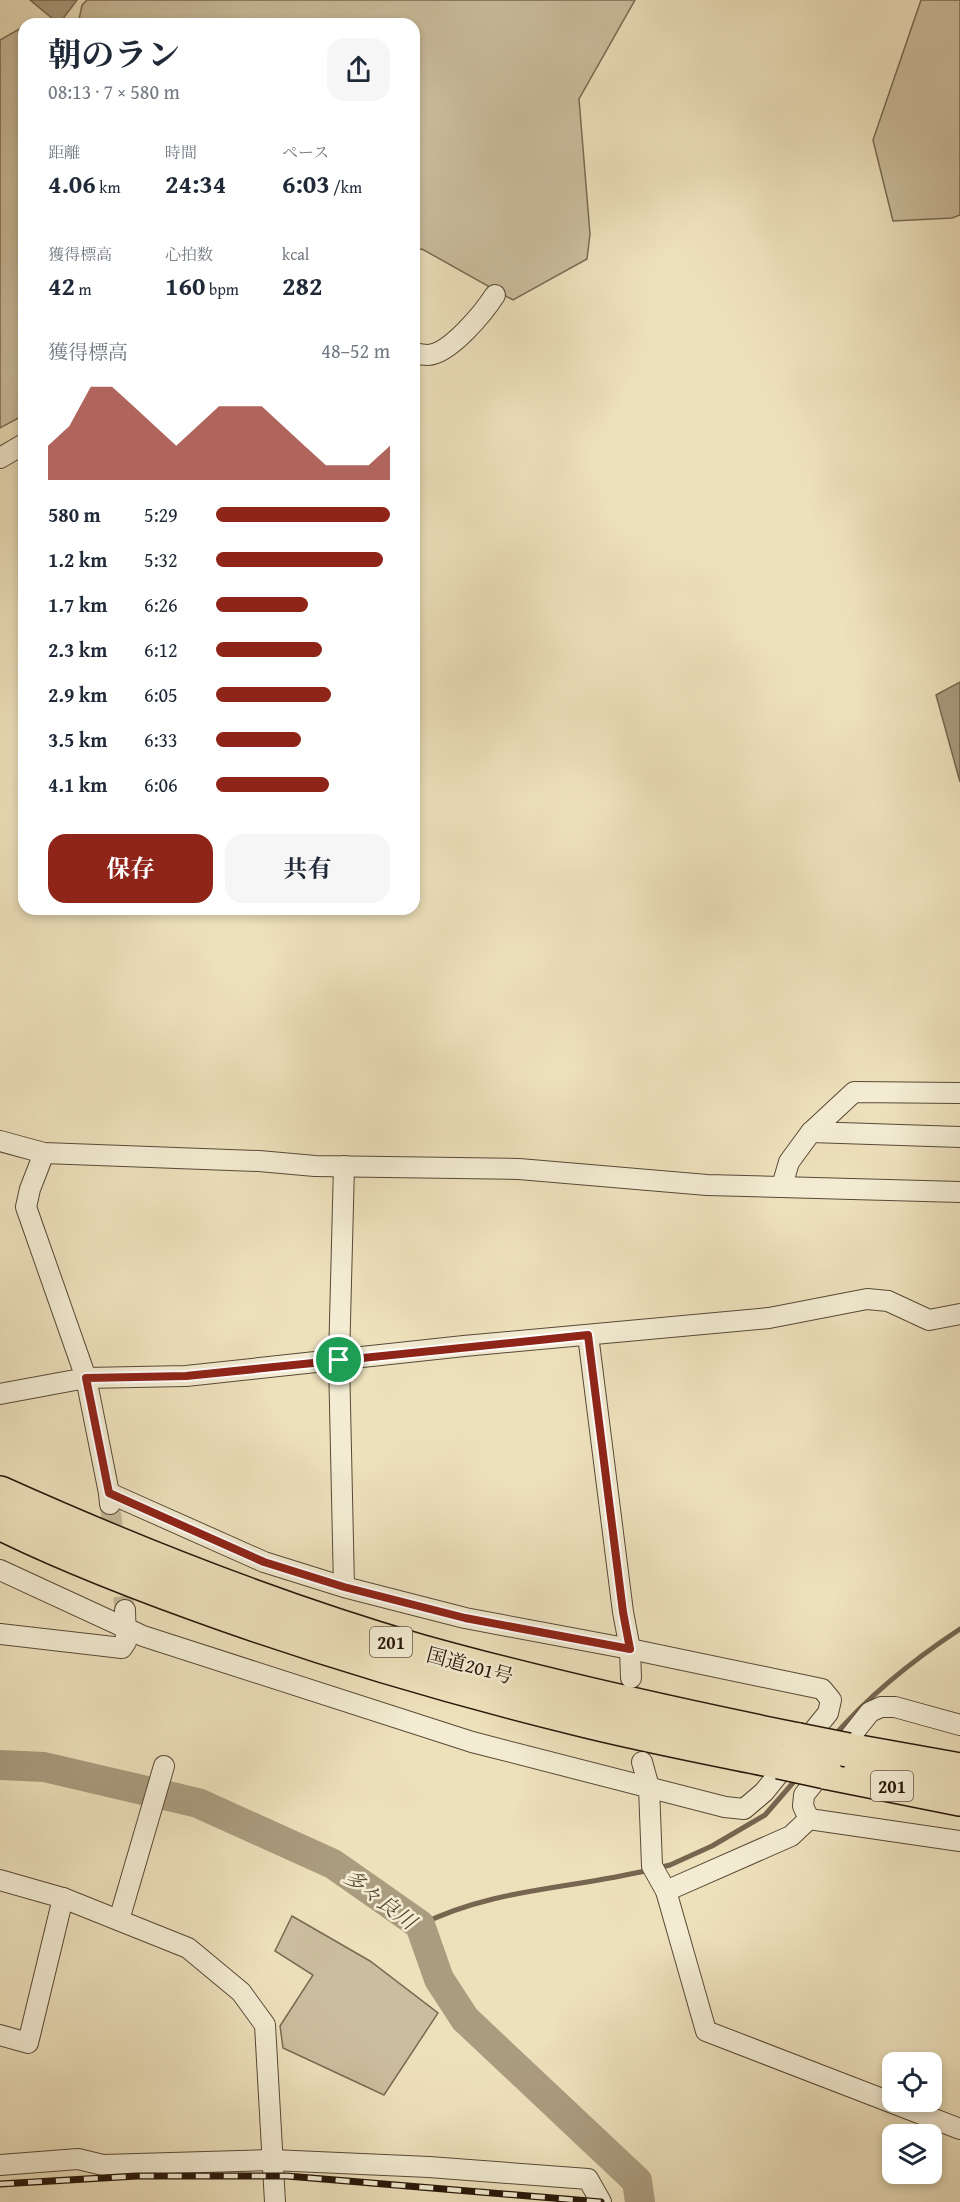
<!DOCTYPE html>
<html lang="ja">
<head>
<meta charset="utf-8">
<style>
	:root { --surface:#fff; --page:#f6f6f7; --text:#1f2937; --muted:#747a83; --accent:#8f2418 }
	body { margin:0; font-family:"Gentium Book Plus","Noto Serif JP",serif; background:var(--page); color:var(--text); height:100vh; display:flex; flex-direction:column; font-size:22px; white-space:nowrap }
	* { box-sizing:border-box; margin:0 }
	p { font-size:20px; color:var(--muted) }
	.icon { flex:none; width:33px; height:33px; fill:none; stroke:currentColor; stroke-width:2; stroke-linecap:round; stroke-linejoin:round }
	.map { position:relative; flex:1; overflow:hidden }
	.details { position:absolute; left:18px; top:18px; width:402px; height:897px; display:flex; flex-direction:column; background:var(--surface); border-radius:18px; box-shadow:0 3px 9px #0003 }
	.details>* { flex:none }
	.buttons { position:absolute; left:882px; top:2052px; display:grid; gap:12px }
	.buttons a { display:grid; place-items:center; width:60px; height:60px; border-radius:12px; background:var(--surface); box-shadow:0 3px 9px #0003; font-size:30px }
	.pin { position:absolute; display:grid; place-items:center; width:51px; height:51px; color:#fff; margin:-26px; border:3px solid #fff; border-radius:50%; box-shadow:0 2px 6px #0007 }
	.round { display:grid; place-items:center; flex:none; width:63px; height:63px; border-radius:18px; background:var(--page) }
	.overview { display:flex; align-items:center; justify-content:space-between; height:102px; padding:0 30px }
	h1 { font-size:33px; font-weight:700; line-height:45px }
	.stats { display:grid; grid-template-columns:repeat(3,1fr); gap:9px; height:102px; padding:6px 30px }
	.stats div { display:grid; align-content:center }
	.stats b { font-size:26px; font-weight:700 }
	.stats small { font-size:16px; font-weight:400 }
	.stats p { font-size:16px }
	.chart { height:168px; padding:12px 30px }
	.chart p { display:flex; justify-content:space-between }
	.chart svg { width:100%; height:108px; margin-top:6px; fill:var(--accent); opacity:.7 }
	.cta { display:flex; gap:12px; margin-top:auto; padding:12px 30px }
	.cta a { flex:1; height:69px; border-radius:18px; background:var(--accent); color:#fff; font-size:24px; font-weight:700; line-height:69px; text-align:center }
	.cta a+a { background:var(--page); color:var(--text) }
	ul { padding:0 30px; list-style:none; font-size:20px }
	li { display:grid; grid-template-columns:96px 72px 1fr; align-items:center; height:45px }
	li i { height:15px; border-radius:8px; background:var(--accent) }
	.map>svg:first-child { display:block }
</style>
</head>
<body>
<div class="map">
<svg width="960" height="2202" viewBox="0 0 960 2202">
	<rect width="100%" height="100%" fill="#ede1bc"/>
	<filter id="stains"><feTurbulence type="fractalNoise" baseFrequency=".00333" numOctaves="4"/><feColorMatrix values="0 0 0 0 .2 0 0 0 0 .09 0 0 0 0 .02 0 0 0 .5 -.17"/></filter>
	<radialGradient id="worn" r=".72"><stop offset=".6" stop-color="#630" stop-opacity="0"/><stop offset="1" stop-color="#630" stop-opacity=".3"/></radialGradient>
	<g fill="#cbbe9e" stroke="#796a54" stroke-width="1.5">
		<polygon points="87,0 635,0 579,99 590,234 587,259 513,300 422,249 414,251 414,24 78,24 82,5"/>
		<polygon points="921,0 960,0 960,215 952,218 893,221 873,140"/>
		<polygon points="21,28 24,29 24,415 0,428 0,40"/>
		<polygon points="292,1916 370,1961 438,2013 384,2095 283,2048 280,2026 313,1975 275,1951"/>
	</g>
	<g fill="#aa9c7f" stroke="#766650" stroke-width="1.5">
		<polygon points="30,0 77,0 59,24"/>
		<polygon points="960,682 960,782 936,695"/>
	</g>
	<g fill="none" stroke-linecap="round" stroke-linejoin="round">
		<g stroke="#766650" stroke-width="5">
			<path d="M834 1736C871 1693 913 1660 960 1629"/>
			<polyline points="658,1868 670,1865 712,1846 765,1815 798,1777"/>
			<path d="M420 1925C494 1888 571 1889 649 1870"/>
		</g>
		<polyline stroke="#aa9c7f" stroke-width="30" points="0,1765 44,1767 198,1803 333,1864 420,1925 439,1979 465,2019 637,2181 640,2202"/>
		<polyline stroke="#c5b898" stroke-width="20" stroke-dasharray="20 10" stroke-linecap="butt" points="110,1507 125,1610"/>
		<g stroke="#584936" stroke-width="22">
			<g id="street">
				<path d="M414 353C418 354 424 355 428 355 450 354 484 312 495 295"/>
				<polyline points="0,458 24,444"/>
				<polyline points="960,1093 854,1092 811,1132 960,1137"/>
				<polyline points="0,1141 44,1153 259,1161 315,1166 519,1169 707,1185 960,1192"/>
				<polyline points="44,1153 30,1189 26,1207 86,1378 109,1493 110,1504"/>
				<polyline points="782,1186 789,1162 811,1132"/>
				<polyline points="588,1335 623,1612 630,1649 631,1678"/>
				<polyline points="0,1394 86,1378 186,1376 464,1346 769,1318 867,1299 888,1301 929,1320 960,1314"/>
				<polyline points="0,1570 143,1636 472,1742 725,1807 744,1809 764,1792 828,1713 831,1700 822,1689 630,1649 465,1618 344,1587 264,1562 109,1493"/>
				<polyline points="344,1587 339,1360 344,1166"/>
				<polyline points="0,1634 122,1648 126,1642 125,1610"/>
				<polyline points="642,1762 649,1787 652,1866 666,1891 706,2031 960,2129"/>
				<polyline points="809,1819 803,1806 804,1795 870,1712 881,1707 895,1707 960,1725"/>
				<polyline points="809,1819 960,1841"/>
				<polyline points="0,1880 63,1898 188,1948 241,1992 265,2025 275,2202"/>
				<polyline points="666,1891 791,1836 809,1819"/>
				<polyline points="119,1920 164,1766"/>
				<polyline points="0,2035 28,2043 63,1898"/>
				<polyline points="0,2165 78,2159 103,2165 272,2160 429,2167 588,2179 601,2202"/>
			</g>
		</g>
		<g stroke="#271609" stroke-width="36">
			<g id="highway">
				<path d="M0 1493C136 1554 275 1609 419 1651 544 1686 671 1714 798 1740"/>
				<path d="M0 1523C73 1559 150 1588 227 1615 341 1655 457 1689 575 1718 642 1735 711 1748 779 1762"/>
				<polyline points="848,1750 960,1770"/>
				<polyline points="825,1772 960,1799"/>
			</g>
		</g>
		<use href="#street" stroke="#f3ecd3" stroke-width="20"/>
		<use href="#highway" stroke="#ede1bc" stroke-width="33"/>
		<g stroke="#271609" stroke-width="7">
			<polyline id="rail" points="0,2184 137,2176 287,2176 601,2202"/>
		</g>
		<use href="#rail" stroke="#f3ecd3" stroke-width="4.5" stroke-dasharray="14" stroke-linecap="butt"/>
		<g stroke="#271609" stroke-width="36" stroke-linecap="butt">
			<g id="highway-bridge">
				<polyline points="798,1740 848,1750"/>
				<polyline points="779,1762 825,1772"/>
			</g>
		</g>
		<use href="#highway-bridge" stroke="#ede1bc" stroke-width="33"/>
	</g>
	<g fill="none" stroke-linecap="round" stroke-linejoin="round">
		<g stroke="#fff" stroke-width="12">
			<polygon id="route" points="588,1335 623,1612 630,1649 465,1618 344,1587 264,1562 109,1493 86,1378 186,1376"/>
		</g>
		<use href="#route" stroke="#8f2418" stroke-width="8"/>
	</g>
	<g text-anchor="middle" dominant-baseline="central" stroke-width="5" stroke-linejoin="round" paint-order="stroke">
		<g fill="#f3ecd3" stroke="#645646" stroke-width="1.5">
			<rect x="370" y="1627" width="42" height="30" rx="4.5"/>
			<rect x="871" y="1771" width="42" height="30" rx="4.5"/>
		</g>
		<g font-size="18" font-weight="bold" fill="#271609">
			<text x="391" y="1642">201</text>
			<text x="892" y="1786">201</text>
		</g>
		<g font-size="20" fill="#271609" stroke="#f3ecd3">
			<text transform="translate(470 1665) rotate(15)">国道201号</text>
		</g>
		<g font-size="21" font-style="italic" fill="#5b4c38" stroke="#f3ecd3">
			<text transform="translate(380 1899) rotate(37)">多々良川</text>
		</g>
	</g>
	<rect width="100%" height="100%" filter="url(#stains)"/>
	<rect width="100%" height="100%" fill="url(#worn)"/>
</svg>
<div class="buttons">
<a><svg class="icon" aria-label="locate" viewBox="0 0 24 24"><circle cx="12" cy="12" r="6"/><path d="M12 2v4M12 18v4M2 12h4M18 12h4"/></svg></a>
<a><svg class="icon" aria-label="layers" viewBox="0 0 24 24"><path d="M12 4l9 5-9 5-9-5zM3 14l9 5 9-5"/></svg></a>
</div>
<div class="pin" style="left:339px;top:1360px;background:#1e9e55"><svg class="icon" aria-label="arrive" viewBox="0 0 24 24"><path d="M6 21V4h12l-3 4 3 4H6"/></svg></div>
<section class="details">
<div class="overview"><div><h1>朝のラン</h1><p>08:13 · 7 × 580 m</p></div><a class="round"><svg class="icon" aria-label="share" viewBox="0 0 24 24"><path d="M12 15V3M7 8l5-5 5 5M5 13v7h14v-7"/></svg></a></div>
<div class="stats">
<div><p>距離</p><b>4.06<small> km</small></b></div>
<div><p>時間</p><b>24:34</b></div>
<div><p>ペース</p><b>6:03<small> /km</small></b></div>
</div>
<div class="stats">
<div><p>獲得標高</p><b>42<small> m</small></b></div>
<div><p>心拍数</p><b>160<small> bpm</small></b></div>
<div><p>kcal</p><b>282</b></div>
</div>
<div class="chart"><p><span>獲得標高</span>48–52 m</p>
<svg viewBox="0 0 160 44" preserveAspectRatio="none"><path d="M0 44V30L10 22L20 6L30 6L40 14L50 22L60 30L70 22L80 14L90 14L100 14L110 22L120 30L130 38L140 38L150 38L160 30V44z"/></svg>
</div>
<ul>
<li><b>580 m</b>5:29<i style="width:100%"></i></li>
<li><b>1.2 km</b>5:32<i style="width:96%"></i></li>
<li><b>1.7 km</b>6:26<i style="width:53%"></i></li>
<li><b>2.3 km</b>6:12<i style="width:61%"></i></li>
<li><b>2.9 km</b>6:05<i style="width:66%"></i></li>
<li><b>3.5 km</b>6:33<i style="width:49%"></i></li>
<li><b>4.1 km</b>6:06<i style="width:65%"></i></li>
</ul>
<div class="cta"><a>保存</a><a>共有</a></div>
</section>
</div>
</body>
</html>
